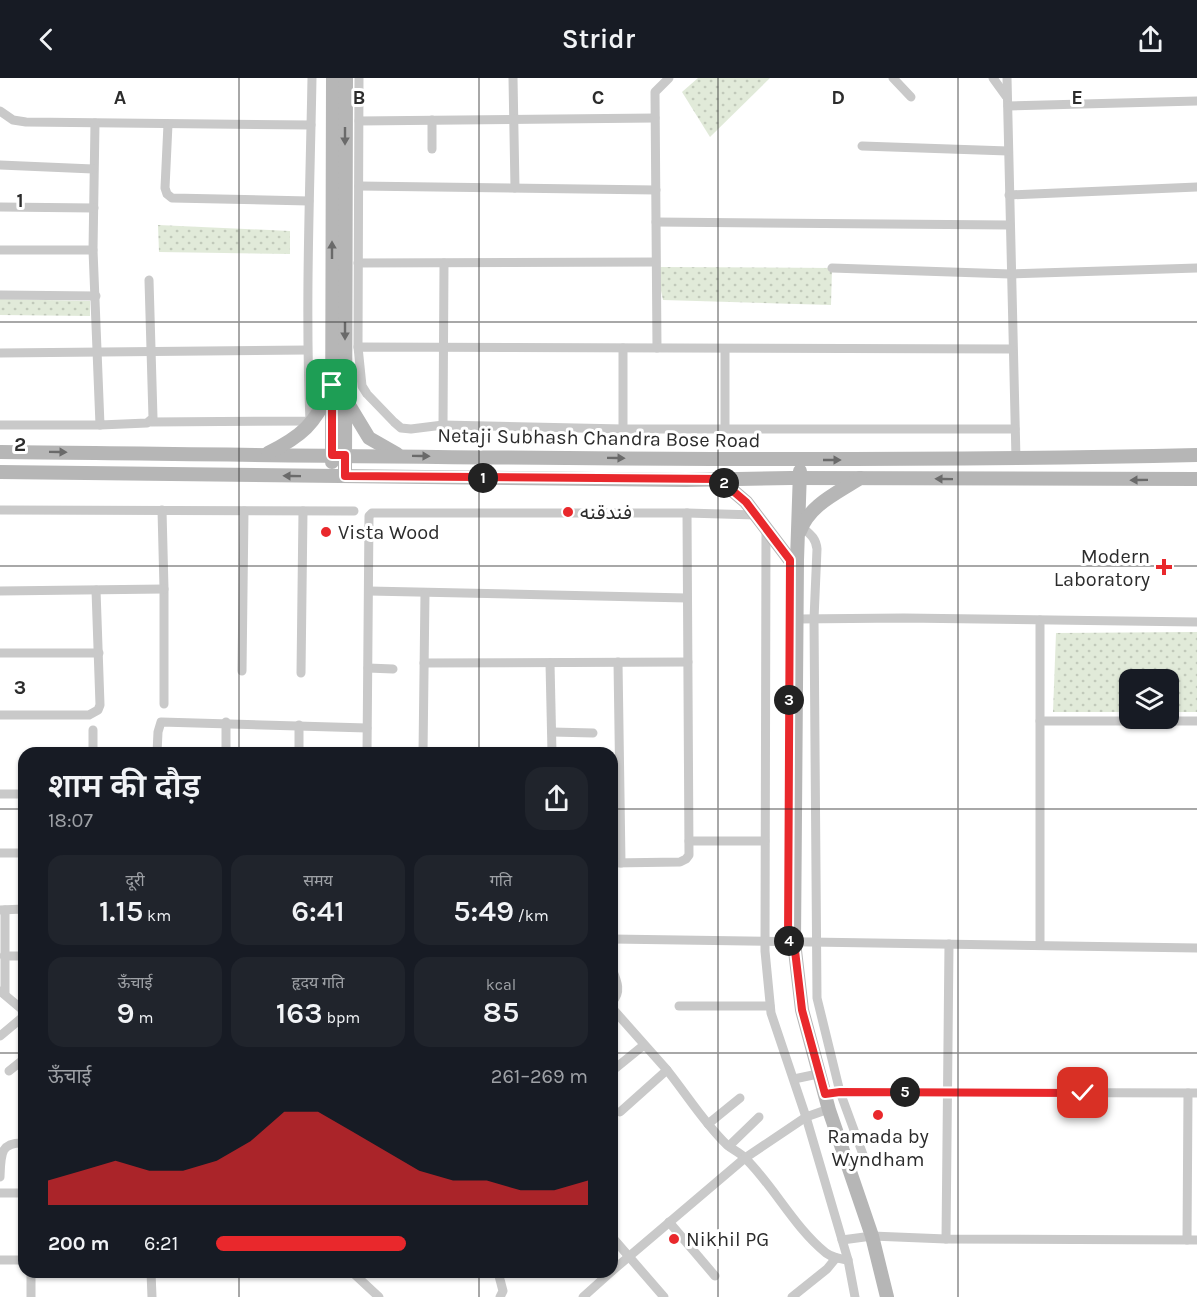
<!DOCTYPE html>
<html lang="hi">
<head>
<meta charset="utf-8">
<style>
	:root { --surface:#171b24; --page:#20242c; --text:#f1f3f6; --muted:#9ea1a6; --accent:#e9282c }
	body { margin:0; font-family:Karla,"Noto Sans Arabic","Noto Sans Devanagari",sans-serif; background:var(--page); color:var(--text); height:100vh; display:flex; flex-direction:column; font-size:22px; white-space:nowrap }
	* { box-sizing:border-box; margin:0 }
	p { font-size:20px; color:var(--muted) }
	.icon { flex:none; width:33px; height:33px; fill:none; stroke:currentColor; stroke-width:2; stroke-linecap:round; stroke-linejoin:round }
	.map { position:relative; flex:1; overflow:hidden }
	.details { position:absolute; left:18px; top:669px; width:600px; height:531px; display:flex; flex-direction:column; background:var(--surface); border-radius:18px; box-shadow:0 2px 4px #0004 }
	.details>* { flex:none }
	.buttons { position:absolute; left:1119px; top:591px; display:grid; gap:12px }
	.buttons a { display:grid; place-items:center; width:60px; height:60px; border-radius:12px; background:var(--surface); box-shadow:0 2px 4px #0004; font-size:30px }
	.pin { position:absolute; display:grid; place-items:center; width:51px; height:51px; color:#fff; margin:-26px; border-radius:12px; box-shadow:0 3px 9px #0006 }
	.km { position:absolute; width:30px; height:30px; margin:-15px; border-radius:50%; background:#222; color:#fff; font-size:16px; line-height:30px; text-align:center }
	.round { display:grid; place-items:center; flex:none; width:63px; height:63px; border-radius:18px; background:var(--page) }
	.summary { display:flex; align-items:center; justify-content:space-between; height:102px; padding:0 30px }
	h1 { font-size:33px; font-weight:600; line-height:45px }
	.figures { display:grid; grid-template-columns:repeat(3,1fr); gap:9px; height:102px; padding:6px 30px }
	.figures div { display:grid; align-content:center; border-radius:15px; background:var(--page); text-align:center }
	.figures b { font-size:30px; font-weight:600 }
	.figures small { font-size:16px; font-weight:400 }
	.figures p { font-size:16px }
	.chart { height:168px; padding:12px 30px }
	.chart p { display:flex; justify-content:space-between }
	.chart svg { width:100%; height:108px; margin-top:6px; fill:var(--accent); opacity:.7 }
	ul { padding:0 30px; list-style:none; font-size:20px }
	li { display:grid; grid-template-columns:96px 72px 1fr; align-items:center; height:45px }
	li i { height:15px; border-radius:8px; background:var(--accent) }
	header { display:flex; justify-content:space-between; align-items:center; height:78px; padding:0 30px; background:var(--surface); font-size:27px; font-weight:600 }
	.map>svg:first-child { display:block }
</style>
</head>
<body>
<header><svg class="icon" aria-label="back" viewBox="0 0 24 24"><path d="M15 5l-7 7 7 7"/></svg>Stridr<svg class="icon" aria-label="share" viewBox="0 0 24 24"><path d="M12 15V3M7 8l5-5 5 5M5 13v7h14v-7"/></svg></header>
<div class="map">
<svg width="1197" height="1219" viewBox="0 0 1197 1219">
	<defs>
		<pattern id="grass-dots" width="8" height="8" patternUnits="userSpaceOnUse" patternTransform="scale(1.5)"><rect width="8" height="8" fill="#e1ead9"/><path d="M2 2h.1M6 6h.1" fill="none" stroke="#c1c9ba" stroke-width="1.8" stroke-linecap="round"/></pattern>
	</defs>
	<rect width="100%" height="100%" fill="#fff"/>
	<g fill="url(#grass-dots)">
		<polygon points="698,0 770,0 710,59 682,14"/>
		<polygon points="158,147 290,153 290,176 159,174"/>
		<polygon points="656,189 832,190 831,227 663,222"/>
		<polygon points="0,221 90,223 90,238 0,237"/>
		<polygon points="1197,554 1197,634 1169,634 1168,602 1130,602 1129,634 1053,634 1056,555"/>
	</g>
	<g fill="none" stroke-linecap="round" stroke-linejoin="round">
		<g stroke="#c9c9c9" stroke-width="9">
			<polyline points="513,0 515,110"/>
			<polyline points="893,0 911,19"/>
			<polyline points="993,0 1006,18"/>
			<polyline points="1007,0 1016,381"/>
			<polyline points="1008,28 1197,23"/>
			<polyline points="0,33 13,42 26,44 311,47"/>
			<polyline points="432,42 432,71"/>
			<polyline points="359,43 655,40"/>
			<polyline points="95,45 93,172 100,347 147,345 153,340 149,202"/>
			<polyline points="168,46 165,110 167,116 172,120 309,123"/>
			<polyline points="862,68 1008,73"/>
			<polyline points="0,87 93,91"/>
			<polyline points="359,108 656,112"/>
			<polyline points="1009,117 1197,109"/>
			<polyline points="0,129 94,130"/>
			<polyline points="656,144 1009,147"/>
			<polyline points="0,172 93,172"/>
			<polyline points="358,185 656,184"/>
			<polyline points="832,190 1010,196 1197,190"/>
			<polyline points="0,217 96,218"/>
			<polyline points="358,269 359,0"/>
			<polyline points="657,270 655,14 669,0"/>
			<polyline points="725,271 725,351"/>
			<polyline points="1012,271 358,269 362,308 367,316 394,344 401,350 411,351 443,347 623,351 1015,351"/>
			<polyline points="0,275 307,272"/>
			<path d="M151 344 310 343C305 228 310 114 312 0"/>
			<polyline points="0,347 100,347"/>
			<polyline points="443,347 444,185"/>
			<polyline points="623,351 623,270"/>
			<polyline points="0,432 354,433"/>
			<polyline points="162,432 164,511 164,626"/>
			<path d="M802 449C810 456 816 460 817 471L814 541 817 920 840 1014 865 1082 847 1083"/>
			<polyline points="766,451 765,873 771,935 806,1039 848,1182 855,1219"/>
			<polyline points="0,513 164,511"/>
			<polyline points="369,513 687,520"/>
			<polyline points="797,541 904,540 1197,544"/>
			<polyline points="0,575 99,575"/>
			<polyline points="618,584 621,785"/>
			<polyline points="424,585 688,584"/>
			<polyline points="550,585 552,675"/>
			<polyline points="368,590 393,591"/>
			<polyline points="242,593 244,433"/>
			<polyline points="301,595 303,433"/>
			<polyline points="0,637 89,637 98,632 100,627 96,512"/>
			<polyline points="1040,643 1197,643"/>
			<polyline points="552,654 593,655"/>
			<polyline points="93,675 93,652"/>
			<polyline points="157,675 158,654 161,644 367,650"/>
			<polyline points="226,675 226,644"/>
			<polyline points="299,675 299,647"/>
			<polyline points="367,675 369,438 372,435 687,435 756,437"/>
			<polyline points="423,675 425,515"/>
			<polyline points="0,716 24,716"/>
			<polyline points="689,763 765,763"/>
			<polyline points="0,775 24,775"/>
			<polyline points="612,785 680,784 686,781 689,777 687,435"/>
			<polyline points="0,832 24,831"/>
			<polyline points="612,861 1197,870"/>
			<polyline points="1040,867 1040,542"/>
			<polyline points="4,878 24,878"/>
			<path d="M612 891C617 903 622 914 612 924"/>
			<polyline points="0,913 24,933"/>
			<polyline points="5,916 5,832"/>
			<polyline points="679,928 770,928"/>
			<polyline points="612,930 667,992 620,1034"/>
			<polyline points="0,958 24,938"/>
			<path d="M667 992C687 1017 704 1045 727 1067 733 1072 741 1075 746 1081 775 1110 794 1149 826 1175 833 1180 840 1181 848 1182"/>
			<polyline points="9,993 24,981"/>
			<polyline points="612,993 644,967"/>
			<polyline points="794,1001 813,997"/>
			<polyline points="825,1016 840,1014 1197,1015"/>
			<polyline points="708,1046 740,1020"/>
			<polyline points="729,1068 759,1039"/>
			<path d="M0 1099C1 1076 0 1064 24 1065"/>
			<polyline points="0,1115 24,1115"/>
			<polyline points="669,1144 715,1198"/>
			<polyline points="612,1159 664,1219"/>
			<polyline points="946,1161 949,866"/>
			<polyline points="842,1162 872,1158 946,1161 1197,1162"/>
			<polyline points="1187,1162 1188,1015"/>
			<polyline points="0,1182 24,1182"/>
			<polyline points="612,1193 745,1080 806,1039 823,1033"/>
			<polyline points="31,1194 31,1219"/>
			<polyline points="151,1194 152,1219"/>
			<polyline points="352,1194 379,1219"/>
			<polyline points="498,1194 503,1213 500,1219"/>
			<polyline points="583,1219 611,1194"/>
			<polyline points="792,1219 827,1191 836,1180"/>
		</g>
		<g stroke="#b6b6b6" stroke-width="14">
			<polyline points="346,322 369,360 397,376"/>
			<path d="M0 374C399 378 798 386 1197 377"/>
			<path d="M268 375C302 358 315 346 330 312"/>
			<polyline points="332,384 333,0"/>
			<polyline points="800,393 797,482 794,864 802,932 829,1032 872,1158 887,1219"/>
			<polyline points="0,394 686,402 791,400 1197,401"/>
			<polyline points="345,398 346,0"/>
			<polyline points="719,401 746,424 790,482"/>
			<path d="M800 453C810 426 838 415 860 400"/>
		</g>
	</g>
	<defs><path id="oneway-solid" d="M-6-.8H1V-3.2L6.5 0L1 3.2V.8H-6Z" transform="scale(1.5)"/></defs>
	<g fill="#6a6a6a">
		<use href="#oneway-solid" transform="translate(345 58) rotate(90)"/>
		<use href="#oneway-solid" transform="translate(332 172) rotate(-90)"/>
		<use href="#oneway-solid" transform="translate(345 253) rotate(90)"/>
		<use href="#oneway-solid" transform="translate(58 374) rotate(1)"/>
		<use href="#oneway-solid" transform="translate(421 378) rotate(1)"/>
		<use href="#oneway-solid" transform="translate(616 380) rotate(1)"/>
		<use href="#oneway-solid" transform="translate(832 382)"/>
		<use href="#oneway-solid" transform="translate(292 398) rotate(-179)"/>
		<use href="#oneway-solid" transform="translate(944 401) rotate(-179)"/>
		<use href="#oneway-solid" transform="translate(1139 402) rotate(179)"/>
	</g>
	<g fill="none" stroke-linecap="round" stroke-linejoin="round">
		<g stroke="#fff" stroke-width="12">
			<polyline id="route" points="332,307 332,377 345,377 345,398 719,401 746,424 790,482 788,863 794,864 802,932 825,1016 840,1014 1083,1015"/>
		</g>
		<use href="#route" stroke="#e9282c" stroke-width="8"/>
	</g>
	<path fill="none" stroke="#2c2c2c" stroke-width="1.5" stroke-opacity="0.55" d="M239 0V675M479 0V675M718 0V1219M958 0V1219M0 244H1197M0 488H1197M0 731H24M612 731H1197M0 975H24M612 975H1197M239 1194V1219M479 1194V1219"/>
	<g fill="#e9282c" stroke="#fff" stroke-width="2">
		<circle cx="568" cy="434" r="6"/>
		<circle cx="326" cy="454" r="6"/>
		<path d="M1161 480h6v6h6v6h-6v6h-6v-6h-6v-6h6z"/>
		<circle cx="878" cy="1037" r="6"/>
		<circle cx="674" cy="1161" r="6"/>
	</g>
	<g text-anchor="middle" dominant-baseline="central" stroke-width="6" stroke-linejoin="round" paint-order="stroke">
		<g font-size="20" fill="#2c2c2c" stroke="#fff">
			<text transform="translate(599 360) rotate(1)">Netaji Subhash Chandra Bose Road</text>
		</g>
		<g font-size="20" fill="#2c2c2c" stroke="#fff" text-anchor="start">
			<text x="580" y="434">فندقنه</text>
			<text x="338" y="454">Vista Wood</text>
			<text x="1150" y="478" text-anchor="end">Modern<tspan x="1150" dy="23">Laboratory</tspan></text>
			<text x="878" y="1058" text-anchor="middle">Ramada by<tspan x="878" dy="23">Wyndham</tspan></text>
			<text x="686" y="1161">Nikhil PG</text>
		</g>
	</g>
	<g font-size="20" text-anchor="middle" font-weight="bold" fill="#2c2c2c" stroke="#fff" stroke-width="6" stroke-linejoin="round" paint-order="stroke">
		<text x="120" y="26">A</text>
		<text x="359" y="26">B</text>
		<text x="598" y="26">C</text>
		<text x="838" y="26">D</text>
		<text x="1077" y="26">E</text>
		<text x="20" y="129">1</text>
		<text x="20" y="373">2</text>
		<text x="20" y="616">3</text>
	</g>
</svg>
<div class="buttons">
<a><svg class="icon" aria-label="layers" viewBox="0 0 24 24"><path d="M12 4l9 5-9 5-9-5zM3 14l9 5 9-5"/></svg></a>
</div>
<div class="pin" style="left:332px;top:307px;background:#1e9e55"><svg class="icon" aria-label="arrive" viewBox="0 0 24 24"><path d="M6 21V4h12l-3 4 3 4H6"/></svg></div>
<div class="pin" style="left:1083px;top:1015px;background:#d93025"><svg class="icon" aria-label="check" viewBox="0 0 24 24"><path d="M5 12l5 5 9-10"/></svg></div>
<b class="km" style="left:483px;top:400px">1</b>
<b class="km" style="left:724px;top:405px">2</b>
<b class="km" style="left:789px;top:622px">3</b>
<b class="km" style="left:789px;top:863px">4</b>
<b class="km" style="left:905px;top:1014px">5</b>
<section class="details">
<div class="summary"><div><h1>शाम की दौड़</h1><p>18:07</p></div><a class="round"><svg class="icon" aria-label="share" viewBox="0 0 24 24"><path d="M12 15V3M7 8l5-5 5 5M5 13v7h14v-7"/></svg></a></div>
<div class="figures">
<div><p>दूरी</p><b>1.15<small> km</small></b></div>
<div><p>समय</p><b>6:41</b></div>
<div><p>गति</p><b>5:49<small> /km</small></b></div>
</div>
<div class="figures">
<div><p>ऊँचाई</p><b>9<small> m</small></b></div>
<div><p>हृदय गति</p><b>163<small> bpm</small></b></div>
<div><p>kcal</p><b>85</b></div>
</div>
<div class="chart"><p><span>ऊँचाई</span>261–269 m</p>
<svg viewBox="0 0 160 44" preserveAspectRatio="none"><path d="M0 44V34L10 30L20 26L30 30L40 30L50 26L60 18L70 6L80 6L90 14L100 22L110 30L120 34L130 34L140 38L150 38L160 34V44z"/></svg>
</div>
<ul>
<li><b>200 m</b>6:21<i style="width:51%"></i></li>
</ul>
</section>
</div>
</body>
</html>
